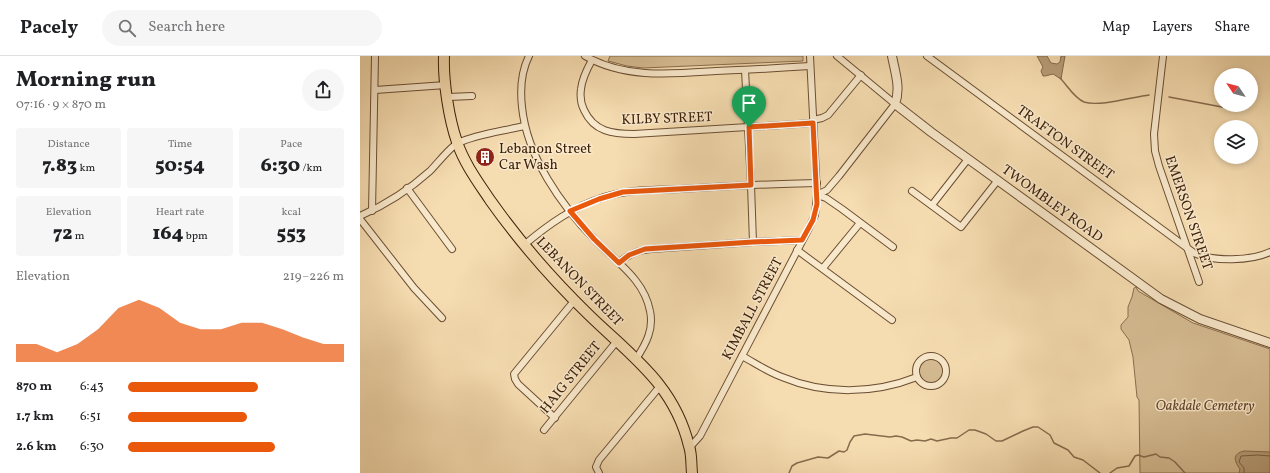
<!DOCTYPE html>
<html lang="en">
<head>
<meta charset="utf-8">
<style>
	:root { --surface:#fff; --page:#f6f6f6; --text:#202124; --muted:#757577; --line:#e0e0e0; --accent:#ea580c }
	body { margin:0; font-family:Vollkorn,serif; background:var(--page); color:var(--text); height:100vh; display:flex; flex-direction:column; font-size:15px; white-space:nowrap }
	* { box-sizing:border-box; margin:0 }
	p { font-size:13px; color:var(--muted) }
	.icon { flex:none; width:22px; height:22px; fill:none; stroke:currentColor; stroke-width:2; stroke-linecap:round; stroke-linejoin:round }
	.map { position:relative; flex:1; overflow:hidden }
	.drawer { display:flex; flex-direction:column; background:var(--surface); width:360px }
	.drawer>* { flex:none }
	.needle { width:26px; rotate:305deg }
	.fabs { position:absolute; left:854px; top:12px; display:grid; gap:8px }
	.fabs a { display:grid; place-items:center; width:44px; height:44px; border-radius:50%; background:var(--surface); box-shadow:0 2px 6px #0003; font-size:20px }
	.pin { position:absolute; display:grid; place-items:center; width:34px; height:34px; color:#fff; margin:-41px -17px; border-radius:50% 50% 50% 0; rotate:-45deg; box-shadow:0 0 4px #0007 }
	.pin .icon { rotate:45deg }
	.round { display:grid; place-items:center; flex:none; width:42px; height:42px; border-radius:21px; background:var(--page) }
	.summary { display:flex; align-items:center; justify-content:space-between; height:68px; padding:0 16px }
	h1 { font-size:22px; font-weight:800; line-height:30px }
	.stats { display:grid; grid-template-columns:repeat(3,1fr); gap:6px; height:68px; padding:4px 16px }
	.stats div { display:grid; align-content:center; border-radius:4px; background:var(--page); text-align:center }
	.stats b { font-size:20px; font-weight:800 }
	.stats small { font-size:11px; font-weight:400 }
	.stats p { font-size:11px }
	.chart { height:112px; padding:8px 16px }
	.chart p { display:flex; justify-content:space-between }
	.chart svg { width:100%; height:72px; margin-top:4px; fill:var(--accent); opacity:.7 }
	ul { padding:0 16px; list-style:none; font-size:13px }
	li { display:grid; grid-template-columns:64px 48px 1fr; align-items:center; height:30px }
	li i { height:10px; border-radius:5px; background:var(--accent) }
	header { display:flex; align-items:center; gap:24px; box-sizing:border-box; height:56px; padding:0 20px; background:var(--surface); border-bottom:1px solid var(--line) }
	header strong { font-size:19px }
	nav { display:flex; gap:22px; margin-inline-start:auto; font-size:14px }
	.search { width:280px; height:36px; background:var(--page); display:flex; align-items:center; gap:10px; box-sizing:border-box; padding:0 14px; border-radius:22px; color:var(--muted); font-size:15px }
	main { display:flex; flex:1; min-height:0 }
	.map>svg:first-child { display:block }
</style>
</head>
<body>
<header>
<strong>Pacely</strong>
<div class="search"><svg class="icon" aria-label="search" viewBox="0 0 24 24"><circle cx="10" cy="10" r="6"/><path d="M15 15l6 6"/></svg>Search here</div>
<nav><a>Map</a><a>Layers</a><a>Share</a></nav>
</header>
<main>
<section class="drawer">
<div class="summary"><div><h1>Morning run</h1><p>07:16 · 9 × 870 m</p></div><a class="round"><svg class="icon" aria-label="share" viewBox="0 0 24 24"><path d="M12 15V3M7 8l5-5 5 5M5 13v7h14v-7"/></svg></a></div>
<div class="stats">
<div><p>Distance</p><b>7.83<small> km</small></b></div>
<div><p>Time</p><b>50:54</b></div>
<div><p>Pace</p><b>6:30<small> /km</small></b></div>
</div>
<div class="stats">
<div><p>Elevation</p><b>72<small> m</small></b></div>
<div><p>Heart rate</p><b>164<small> bpm</small></b></div>
<div><p>kcal</p><b>553</b></div>
</div>
<div class="chart"><p><span>Elevation</span>219–226 m</p>
<svg viewBox="0 0 160 44" preserveAspectRatio="none"><path d="M0 44V33L10 33L20 38L30 33L40 24L50 11L60 6L70 11L80 20L90 24L100 24L110 20L120 20L130 24L140 29L150 33L160 33V44z"/></svg>
</div>
<ul>
<li><b>870 m</b>6:43<i style="width:60%"></i></li>
<li><b>1.7 km</b>6:51<i style="width:55%"></i></li>
<li><b>2.6 km</b>6:30<i style="width:68%"></i></li>
</ul>
</section>
<div class="map">
<svg width="910" height="417" viewBox="0 0 910 417">
	<rect width="100%" height="100%" fill="#f6ddb1"/>
	<filter id="stains"><feTurbulence type="fractalNoise" baseFrequency=".005" numOctaves="4"/><feColorMatrix values="0 0 0 0 .2 0 0 0 0 .09 0 0 0 0 .02 0 0 0 .5 -.17"/></filter>
	<radialGradient id="worn" r=".72"><stop offset=".6" stop-color="#630" stop-opacity="0"/><stop offset="1" stop-color="#630" stop-opacity=".3"/></radialGradient>
	<g fill="#d7bd94" stroke="#8a6e4e">
		<polygon points="250,0 443,0 443,5 283,12 267,10 248,5"/>
		<polygon points="776,231 778,235 833,267 910,293 910,417 780,417 779,344 777,341 773,301 769,284 761,273 761,269 768,261 768,251 772,241 774,232"/>
		<circle cx="571" cy="315" r="12"/>
	</g>
	<g fill="#b79d78" stroke="#876b4c">
		<polygon points="677,0 687,0 691,7 697,8 700,6 701,0 705,0 701,23 693,18 685,20 683,20 681,15 683,11"/>
		<path d="M884 395 910 396V417H879L880 413C874 405 872 398 884 395Z"/>
	</g>
	<g fill="none" stroke-linecap="round" stroke-linejoin="round">
		<polyline stroke="#7a5e40" stroke-width="1" points="884,417 884,412 879,406 881,400 898,399 910,400"/>
		<g stroke="#876b4c" stroke-width="1.5">
			<path d="M700 22C707 29 714 42 724 46 739 51 773 41 789 39"/>
			<polyline points="809,41 862,51 882,52"/>
			<polyline points="429,417 432,410 437,407 458,401 468,402 479,395 484,396 487,394 490,386 494,380 505,378 530,381 536,380 542,381 551,385 557,384 565,385 571,383 577,385 591,382 597,382 609,374 615,374 626,378 636,385 642,385 663,375 673,371 678,371 690,379 694,387 708,394 714,401 723,404 740,417"/>
			<polyline points="750,417 757,412 769,410 775,400 778,399 784,401 796,398 800,401 809,402 815,406 825,417"/>
		</g>
		<g stroke="#6c4f33" stroke-width="8">
			<g id="minor">
				<path d="M169 0C161 16 160 33 162 51 167 101 201 149 235 184 256 206 284 223 290 255 294 273 286 288 276 303"/>
				<path d="M225 0C265 23 312 18 356 15 387 14 419 12 450 10"/>
				<path d="M567 0 834 197C854 206 891 205 910 196"/>
				<polyline points="803,0 794,78 795,95 799,110 839,226"/>
				<path d="M232 4C227 13 222 23 221 33 220 40 221 48 224 54 234 76 253 78 274 78L453 67"/>
				<polyline points="385,14 391,129 393,186"/>
				<polyline points="15,34 86,29"/>
				<polyline points="88,41 112,40"/>
				<polyline points="453,64 462,62 468,59 501,19"/>
				<polyline points="47,132 92,193"/>
				<polyline points="552,135 601,171 638,124"/>
				<polyline points="457,139 467,134 479,120 535,48 477,0"/>
				<polyline points="457,139 466,142 482,153 533,191"/>
				<polyline points="572,149 608,103"/>
				<polyline points="12,155 15,0"/>
				<path d="M0 160C25 149 50 133 70 115 77 108 91 90 98 87 117 78 144 75 164 70"/>
				<polyline points="0,163 54,232 82,262"/>
				<path d="M164 189C189 168 213 151 244 141 269 133 295 134 320 133 366 130 411 128 457 127"/>
				<polyline points="437,194 532,264"/>
				<path d="M259 207C268 198 278 194 291 193L393 186 442 184"/>
				<polyline points="463,212 500,167"/>
				<circle cx="571" cy="315" r="15"/>
				<path d="M382 300C395 307 408 316 422 321 465 339 514 338 557 321"/>
				<polyline points="195,362 158,328 155,323 154,318 214,245"/>
				<polyline points="184,374 257,285"/>
				<polyline points="330,391 340,380 447,176 455,159 457,139 450,0"/>
				<polyline points="239,417 236,411 239,404 301,329"/>
			</g>
		</g>
		<g stroke="#6c4f33" stroke-width="10">
			<path id="tertiary" d="M532 0C535 16 541 32 535 48L571 76 801 243 840 263 910 287"/>
		</g>
		<g stroke="#3e2009" stroke-width="12">
			<path id="trunk" d="M84 0C83 25 89 63 97 86 104 107 118 126 130 144 159 185 192 223 228 258 271 300 314 328 329 390 332 399 331 408 332 417"/>
		</g>
		<use href="#minor" stroke="#f9e9cc" stroke-width="6"/>
		<use href="#tertiary" stroke="#f9e9cc" stroke-width="8"/>
		<use href="#trunk" stroke="#f6ddb1" stroke-width="10"/>
	</g>
	<g fill="none" stroke-linecap="round" stroke-linejoin="round">
		<g stroke="#fff" stroke-width="8">
			<polygon id="route" points="453,67 457,148 453,164 442,184 393,186 285,193 269,199 259,207 234,183 210,155 239,143 263,136 391,129 389,71"/>
		</g>
		<use href="#route" stroke="#ea580c" stroke-width="5"/>
	</g>
	<defs>
		<g id="building-disc" transform="scale(1)"><circle r="9.5" fill="#8f2418" stroke="#f9e9cc"/><path d="M-4-6H4V6H1V3H-1V6H-4ZM-2.5-4.3h1.7v1.8h-1.7ZM.8-4.3h1.7v1.8H.8ZM-2.5-1h1.7V.8h-1.7ZM.8-1h1.7V.8H.8Z" fill="#fff"/></g>
	</defs>
	<g fill-rule="evenodd">
		<use href="#building-disc" x="125" y="101"/>
	</g>
	<g text-anchor="middle" dominant-baseline="central" stroke-width="3" stroke-linejoin="round" paint-order="stroke">
		<g font-size="14" fill="#3e2009" stroke="#f9e9cc">
			<text transform="translate(307 63) rotate(-2)">KILBY STREET</text>
			<text transform="translate(705 87) rotate(36)">TRAFTON STREET</text>
			<text transform="translate(692 148) rotate(36)">TWOMBLEY ROAD</text>
			<text transform="translate(828 157) rotate(71)">EMERSON STREET</text>
			<text transform="translate(219 226) rotate(46)">LEBANON STREET</text>
			<text transform="translate(393 253) rotate(-62)">KIMBALL STREET</text>
			<text transform="translate(211 322) rotate(-51)">HAIG STREET</text>
		</g>
		<g font-size="14" fill="#3e2009" stroke="#f9e9cc" text-anchor="start">
			<text x="139" y="93">Lebanon Street<tspan x="139" dy="16">Car Wash</tspan></text>
		</g>
		<g font-size="14" font-style="italic" fill="#64472c" stroke="#f9e9cc">
			<text x="845" y="350">Oakdale Cemetery</text>
		</g>
	</g>
	<rect width="100%" height="100%" filter="url(#stains)"/>
	<rect width="100%" height="100%" fill="url(#worn)"/>
</svg>
<div class="fabs">
<a><svg class="needle" viewBox="-14 -14 28 28"><path d="M0-13l5 13h-10z" fill="#e53935"/><path d="M0 13l5-13h-10z" fill="#757577"/></svg></a>
<a><svg class="icon" aria-label="layers" viewBox="0 0 24 24"><path d="M12 4l9 5-9 5-9-5zM3 14l9 5 9-5"/></svg></a>
</div>
<div class="pin" style="left:389px;top:71px;background:#1e9e55"><svg class="icon" aria-label="arrive" viewBox="0 0 24 24"><path d="M6 21V4h12l-3 4 3 4H6"/></svg></div>
</div>
</main>
</body>
</html>
